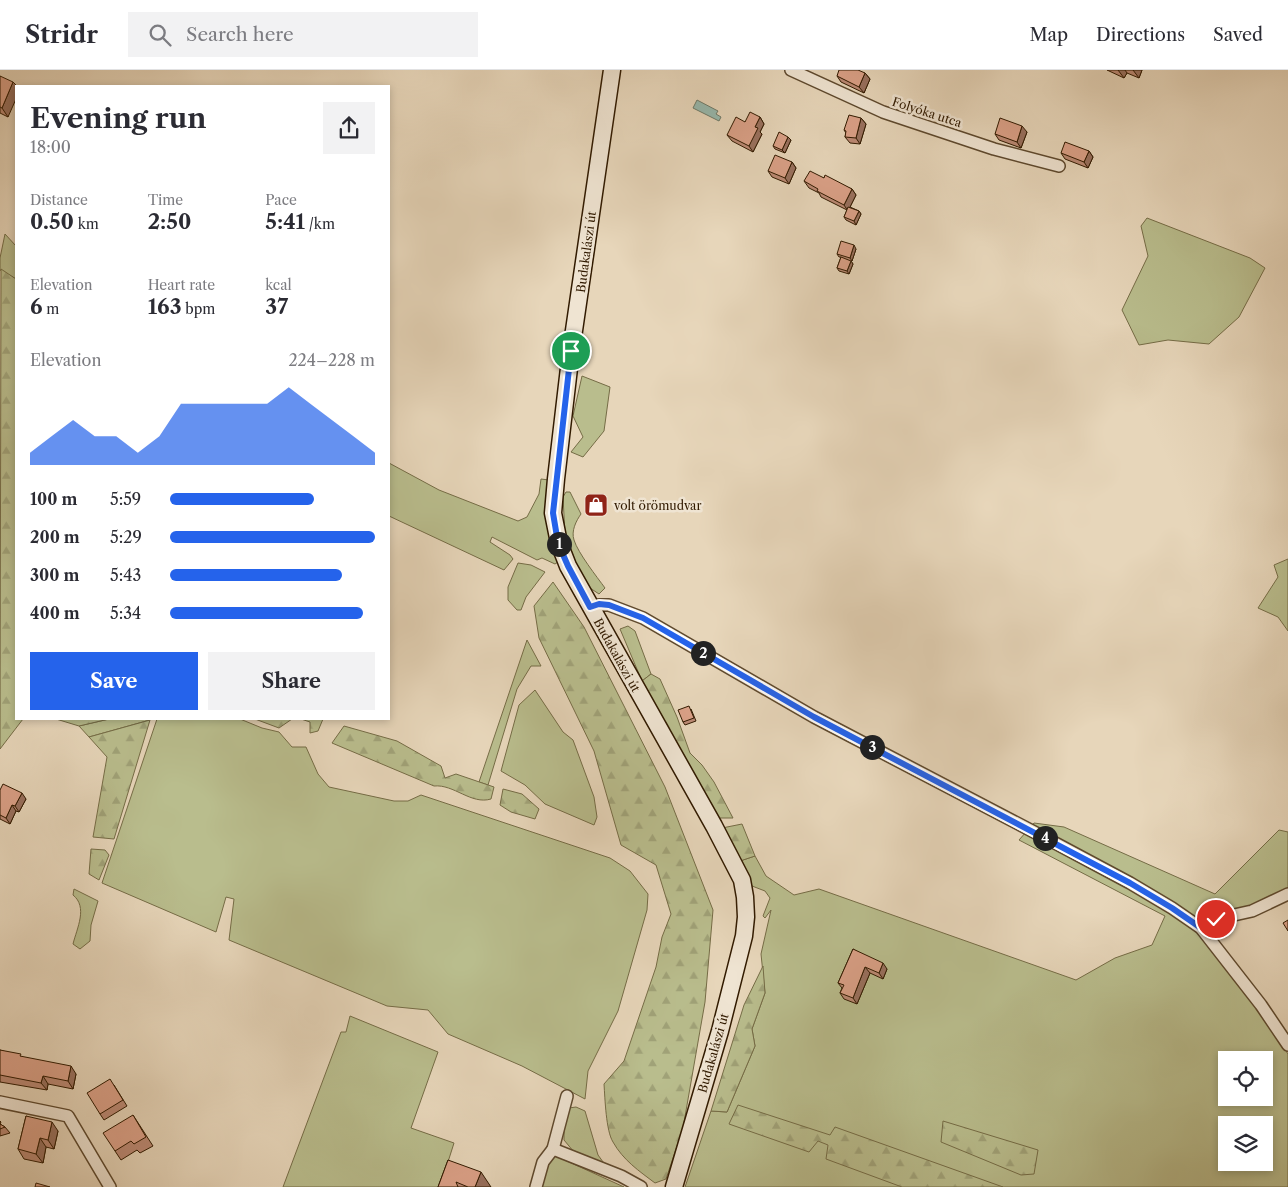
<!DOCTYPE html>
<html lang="en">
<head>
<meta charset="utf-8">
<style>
	:root { --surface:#fff; --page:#f2f2f3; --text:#2b2b33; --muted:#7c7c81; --line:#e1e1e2; --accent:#2563eb }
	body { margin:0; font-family:"Libre Caslon Text",serif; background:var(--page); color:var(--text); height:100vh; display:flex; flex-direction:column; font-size:19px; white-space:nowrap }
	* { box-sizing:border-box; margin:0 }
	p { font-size:16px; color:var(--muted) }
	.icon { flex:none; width:28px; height:28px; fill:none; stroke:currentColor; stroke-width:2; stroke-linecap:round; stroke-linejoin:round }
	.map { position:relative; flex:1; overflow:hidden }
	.side { position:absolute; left:15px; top:15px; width:375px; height:635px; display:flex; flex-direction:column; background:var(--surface); border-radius:0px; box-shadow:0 2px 8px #0003 }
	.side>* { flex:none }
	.tools { position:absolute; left:1218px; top:981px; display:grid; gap:10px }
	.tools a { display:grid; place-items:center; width:55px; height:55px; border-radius:0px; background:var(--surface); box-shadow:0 2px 8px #0003; font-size:25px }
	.pin { position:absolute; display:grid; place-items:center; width:42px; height:42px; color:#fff; margin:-21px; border:2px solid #fff; border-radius:50%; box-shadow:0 1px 5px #0007 }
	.km { position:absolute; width:25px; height:25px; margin:-12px; border-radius:50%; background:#222; color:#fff; font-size:14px; line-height:25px; text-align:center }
	.round { display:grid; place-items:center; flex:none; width:52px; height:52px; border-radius:0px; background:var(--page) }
	.headline { display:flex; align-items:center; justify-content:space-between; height:85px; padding:0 15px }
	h1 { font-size:28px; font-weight:700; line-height:38px }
	.stats { display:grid; grid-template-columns:repeat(3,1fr); gap:8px; height:85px; padding:5px 15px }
	.stats div { display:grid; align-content:center }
	.stats b { font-size:21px; font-weight:700 }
	.stats small { font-size:14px; font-weight:400 }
	.stats p { font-size:14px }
	.chart { height:140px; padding:10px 15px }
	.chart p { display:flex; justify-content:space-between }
	.chart svg { width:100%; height:90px; margin-top:5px; fill:var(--accent); opacity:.7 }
	.primary-button { display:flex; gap:10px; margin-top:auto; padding:10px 15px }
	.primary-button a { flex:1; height:58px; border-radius:0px; background:var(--accent); color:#fff; font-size:20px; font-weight:700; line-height:58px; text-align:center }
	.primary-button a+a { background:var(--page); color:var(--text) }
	ul { padding:0 15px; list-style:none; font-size:16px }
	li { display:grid; grid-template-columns:80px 60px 1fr; align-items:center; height:38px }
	li i { height:12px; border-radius:6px; background:var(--accent) }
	header { display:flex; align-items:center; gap:30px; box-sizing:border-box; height:70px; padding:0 25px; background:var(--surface); border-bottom:1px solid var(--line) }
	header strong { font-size:24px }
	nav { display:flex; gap:28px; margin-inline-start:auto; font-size:18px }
	.search { width:350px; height:45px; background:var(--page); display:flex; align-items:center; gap:12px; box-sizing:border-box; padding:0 18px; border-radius:0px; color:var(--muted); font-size:19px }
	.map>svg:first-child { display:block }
</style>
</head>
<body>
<header>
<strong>Stridr</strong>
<div class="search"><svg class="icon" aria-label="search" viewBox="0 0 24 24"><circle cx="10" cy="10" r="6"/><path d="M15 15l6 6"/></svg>Search here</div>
<nav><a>Map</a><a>Directions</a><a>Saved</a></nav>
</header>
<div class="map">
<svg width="1288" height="1117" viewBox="0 0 1288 1117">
	<defs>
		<pattern id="forest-firs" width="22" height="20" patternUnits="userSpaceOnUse" patternTransform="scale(1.25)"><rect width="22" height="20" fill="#b9bd8d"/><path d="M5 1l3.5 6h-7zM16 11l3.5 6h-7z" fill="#a0a278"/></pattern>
		<pattern id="water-ripples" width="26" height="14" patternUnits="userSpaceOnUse" patternTransform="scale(1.25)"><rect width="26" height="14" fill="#97b9ae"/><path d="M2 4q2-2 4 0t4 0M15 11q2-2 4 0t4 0" fill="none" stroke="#839e94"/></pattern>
	</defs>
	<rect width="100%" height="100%" fill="#e7d6ba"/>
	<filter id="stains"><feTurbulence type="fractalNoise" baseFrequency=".004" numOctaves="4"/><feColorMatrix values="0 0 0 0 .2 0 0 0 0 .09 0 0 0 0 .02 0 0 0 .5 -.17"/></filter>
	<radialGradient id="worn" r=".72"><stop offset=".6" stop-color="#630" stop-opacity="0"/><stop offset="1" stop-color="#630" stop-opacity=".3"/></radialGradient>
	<g fill="#b9bd8d" stroke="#756c46" fill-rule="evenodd">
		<polygon points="1147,148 1250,188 1265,198 1239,247 1209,274 1168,270 1139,275 1122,240 1148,186 1141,156"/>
		<polygon points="5,164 16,176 16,209 0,200 0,188"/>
		<polygon points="582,306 610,317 604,361 583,387 571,382 583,367 573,346"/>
		<polygon points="389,393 439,420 518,451 527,447 539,424 541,409 549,410 554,474 558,492 555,494 542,488 537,490 492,467 490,472 510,485 513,489 504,500 389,446"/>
		<path d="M566 422H570L581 444C576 451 571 461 574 470 578 483 597 507 605 518L599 524 584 514 565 464 563 427Z"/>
		<polygon points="1288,489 1288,561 1278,547 1258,538 1278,507 1274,495"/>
		<polygon points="518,493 531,495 545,502 526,527 521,540 517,540 508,530 508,517"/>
		<polygon points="628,556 635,561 651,604 642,611 620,559"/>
		<polygon points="527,570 541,596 531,596 517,619 488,715 479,712"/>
		<polygon points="535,620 563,662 573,670 594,727 597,747 594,755 545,734 525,715 501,701 519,635"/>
		<polygon points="109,649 151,649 150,650 89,667 79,656"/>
		<polygon points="157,649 240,649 262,658 279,662 292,677 306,677 318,704 329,717 394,731 408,731 421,725 610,788 630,801 648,824 647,840 618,941 588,1001 585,1029 522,996 448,964 428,940 387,936 229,870 234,829 226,827 216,862 102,813"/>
		<path d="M1034 753 1064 757 1215 824 1279 760 1288 762V822L1201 858 1226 890 1288 984V1117H685L711 1041 727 1042 755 976 752 959 765 923 761 884 771 840 765 848 763 846 770 828 765 821 752 816 740 791 755 786 766 806 794 825 819 819 1076 910 1115 888 1152 875 1165 846 1019 770ZM1226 990H1264V1028H1226ZM1226 1055H1264V1092H1226Z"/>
		<path d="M74 819 98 831 91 855 90 871 80 879 73 874C77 858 88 837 73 825Z"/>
		<polygon points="350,946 438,982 411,1058 454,1073 440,1117 283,1117 341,962 346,962"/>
		<polygon points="576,1037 585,1041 598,1085 606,1096 574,1082 564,1070 564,1058 569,1038"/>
		<polygon points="556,1086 624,1117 541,1117 549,1089"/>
	</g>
	<g fill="url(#forest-firs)" stroke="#756c46">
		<polygon points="1,199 16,209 16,649 23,649 0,679"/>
		<path d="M553 512 584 557 665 717 713 840 705 932 683 1058 666 1109 655 1113C639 1101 623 1090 613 1072 606 1061 605 1029 604 1014L624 991 656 897 662 867 671 844 656 795 621 775 594 681 539 568 534 536Z"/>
		<polygon points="651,604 660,609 677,647 690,683 702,695 714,712 733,748 718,748 642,611"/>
		<polygon points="56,649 109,649 79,656"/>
		<polygon points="255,649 292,649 279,658"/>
		<polygon points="301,649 323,649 318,661 310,663 310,652"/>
		<polygon points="150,650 114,769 93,767 107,687 89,667"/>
		<path d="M344 656 397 671 441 696 445 708 456 704 494 717 491 729C471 735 454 714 434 716L332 673Z"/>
		<polygon points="503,719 522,724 539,739 535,749 511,742 500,735"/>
		<polygon points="742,754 755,786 740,791 722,758"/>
		<polygon points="91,779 105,780 109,785 99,810 89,804"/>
		<polygon points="763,896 765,923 752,959 755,976 727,1042 711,1041 744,935"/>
		<polygon points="738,1035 830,1065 835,1057 1003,1117 902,1117 826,1089 828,1075 818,1071 809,1082 729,1054"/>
		<polygon points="943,1051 1038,1080 1034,1104 1021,1105 941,1072"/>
	</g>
	<polygon fill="url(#water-ripples)" stroke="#6e7968" points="697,30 718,41 716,44 721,47 719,51 693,38"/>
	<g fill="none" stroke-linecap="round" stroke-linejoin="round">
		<g stroke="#5e492e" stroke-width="14">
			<g id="minor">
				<polyline points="791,0 883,42 994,79 1059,96"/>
				<polyline points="590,537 599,535 609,535 643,548 814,647 1057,774 1130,813 1172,838 1201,858 1261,935 1288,975"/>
				<polyline points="1201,858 1216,849 1252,841 1288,824"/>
				<polyline points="0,1032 68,1046 110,1117"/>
				<polyline points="553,1079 567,1026"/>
				<polyline points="536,1117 543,1092 553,1079 621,1106 641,1117"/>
			</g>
		</g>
		<g stroke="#311a00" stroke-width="19">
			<polyline id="secondary" points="612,0 571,281 556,409 553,443 559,473 568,496 714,756 742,810 745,827 746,847 744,866 720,961 674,1117"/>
		</g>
		<use href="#minor" stroke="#efe4d2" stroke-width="11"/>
		<use href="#secondary" stroke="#efe4d2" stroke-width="16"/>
	</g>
	<g fill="#bc8a75" stroke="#311a00">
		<polygon points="1107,0 1142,0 1139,8 1127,3 1124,8"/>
		<polygon points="865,3 870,9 864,23 841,12 837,6"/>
		<polygon points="0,6 8,47 0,43"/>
		<polygon points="760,47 764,54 760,62 762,64 753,82 732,71 727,65 745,52"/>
		<polygon points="861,48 866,54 860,74 850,73 845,67 846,63 844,60"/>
		<polygon points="1027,62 1021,78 999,70 995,64"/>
		<polygon points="791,70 785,83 775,79 773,76"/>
		<polygon points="1089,81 1093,87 1088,98 1065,89 1061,83"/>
		<polygon points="792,92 796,98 789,114 772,107 768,101"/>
		<polygon points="824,108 852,119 856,125 850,137 859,141 861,144 856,155 846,150 844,147 847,140 821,127 819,123 809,118 804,111"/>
		<polygon points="856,179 852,191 851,191 853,194 849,204 839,201 837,198 841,187 839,187 837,184"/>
		<polygon points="691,639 696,651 685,655 683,652"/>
		<polygon points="0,720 26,729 19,742 16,741 10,754 0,749"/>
		<polygon points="853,879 887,899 883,909 870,903 857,934 844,929 840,923 842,918 838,913"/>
		<polygon points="0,980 76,1004 73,1019 48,1014 47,1020 0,1012"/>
		<polygon points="114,1015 127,1036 104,1050 100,1044"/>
		<polygon points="133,1045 153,1076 140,1083 137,1080 121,1090 115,1081"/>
		<polygon points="26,1046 58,1061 54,1079 46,1077 43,1093 24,1089 18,1079"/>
		<polygon points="0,1051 1,1052 0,1054 5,1057 10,1063 0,1066"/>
		<polygon points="448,1090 491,1117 438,1117"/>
	</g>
	<g fill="#99715f" stroke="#311a00">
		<polygon points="1118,0 1125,0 1127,3 1124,8"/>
		<polygon points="1133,0 1142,0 1139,8"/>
		<polygon points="865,3 870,9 864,23 859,17"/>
		<polygon points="13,12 17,16 16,29 8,47 2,38"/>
		<polygon points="760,47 764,54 760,62 762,64 753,82 749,76 755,57"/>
		<polygon points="861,48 866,54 860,74 856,68"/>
		<polygon points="1022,56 1027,62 1021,78 1017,72"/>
		<polygon points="788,67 791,70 785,83 782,80"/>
		<polygon points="1089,81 1093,87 1088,98 1084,92"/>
		<polygon points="792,92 796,98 789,114 785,108"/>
		<polygon points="852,119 856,125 848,141 844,135"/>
		<polygon points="859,141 861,144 856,155 854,151"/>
		<polygon points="854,175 856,179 852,191 850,188"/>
		<polygon points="851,191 853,194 849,204 847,201"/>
		<polygon points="22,723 26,729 19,742 15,736"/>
		<polygon points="12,735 16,741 10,754 6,748"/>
		<polygon points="883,893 887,899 883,909 879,903"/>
		<polygon points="865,897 870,903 857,934 853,928"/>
		<polygon points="71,996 76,1004 73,1019 68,1011"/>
		<polygon points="43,1006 48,1014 47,1020 41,1013"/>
		<polygon points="52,1052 58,1061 54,1079 48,1070"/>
		<polygon points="40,1068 46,1077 43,1093 36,1084"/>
		<polygon points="481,1102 491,1117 475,1117"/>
	</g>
	<g fill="#dba188" stroke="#311a00">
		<polygon points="839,0 858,0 865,3 859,17 837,6"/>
		<polygon points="0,6 13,12 2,38 0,37"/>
		<polygon points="750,42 760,47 755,57 758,58 749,76 727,65 736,47 745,52"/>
		<polygon points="849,45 861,48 856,68 845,67 846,61 844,60"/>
		<polygon points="1000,48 1022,56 1017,72 995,64"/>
		<polygon points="779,62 788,67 782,80 773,76"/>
		<polygon points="1065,72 1089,81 1084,92 1061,83"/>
		<polygon points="775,85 792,92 785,108 768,101"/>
		<polygon points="810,101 824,108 825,105 852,119 844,135 817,121 818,119 804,111"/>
		<polygon points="848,137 859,141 854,151 844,147"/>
		<polygon points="841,171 854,175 850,188 837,184"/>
		<polygon points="841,187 851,191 847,201 837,198"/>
		<polygon points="689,636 694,648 683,652 678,640"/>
		<polygon points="3,714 22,723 15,736 12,735 6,748 0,745 0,720"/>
		<polygon points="1288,850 1288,861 1283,853"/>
		<polygon points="853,879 883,893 879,903 865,897 853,928 840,923 844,915 838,913"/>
		<polygon points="0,980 21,984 20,986 71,996 68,1011 43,1006 41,1013 0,1005"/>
		<polygon points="110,1009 123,1030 100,1044 87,1023"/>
		<polygon points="133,1045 146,1067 134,1074 131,1071 115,1081 103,1063"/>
		<polygon points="26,1046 52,1052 48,1070 40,1068 36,1084 18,1079"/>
		<polygon points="0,1054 5,1057 0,1059"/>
		<polygon points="448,1090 481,1102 475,1117 468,1117 456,1112 458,1117 438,1117"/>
		<polygon points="36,1113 50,1117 35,1117"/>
	</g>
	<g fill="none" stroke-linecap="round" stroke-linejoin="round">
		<g stroke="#fff" stroke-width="10">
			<polyline id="route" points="571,281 553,443 558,473 568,496 590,537 599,534 609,535 643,548 814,647 1130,813 1172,838 1201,858 1216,849"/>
		</g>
		<use href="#route" stroke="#2563eb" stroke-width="6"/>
	</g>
	<defs>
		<g id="shop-square" transform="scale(1.25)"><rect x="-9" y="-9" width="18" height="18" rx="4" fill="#8f2418" stroke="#efe4d2"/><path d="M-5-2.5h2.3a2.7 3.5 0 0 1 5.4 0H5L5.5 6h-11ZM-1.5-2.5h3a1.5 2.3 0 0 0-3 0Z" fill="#fff"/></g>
	</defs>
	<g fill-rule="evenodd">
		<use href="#shop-square" x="596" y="435"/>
	</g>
	<g text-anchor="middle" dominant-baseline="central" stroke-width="5" stroke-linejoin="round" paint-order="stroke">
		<g font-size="12" fill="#311a00" stroke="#efe4d2">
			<text transform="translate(927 42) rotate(18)">Folyóka utca</text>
			<text transform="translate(586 182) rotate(-82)">Budakalászi út</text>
			<text transform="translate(617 585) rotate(61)">Budakalászi út</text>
			<text transform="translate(713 983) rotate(-74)">Budakalászi út</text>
		</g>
		<g font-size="12" fill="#311a00" stroke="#efe4d2" text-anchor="start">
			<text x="614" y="435">volt örömudvar</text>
		</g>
	</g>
	<rect width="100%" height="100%" filter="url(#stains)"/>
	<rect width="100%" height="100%" fill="url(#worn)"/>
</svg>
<div class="tools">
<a><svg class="icon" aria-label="locate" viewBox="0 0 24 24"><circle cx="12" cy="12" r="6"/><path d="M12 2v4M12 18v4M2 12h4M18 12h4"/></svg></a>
<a><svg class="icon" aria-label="layers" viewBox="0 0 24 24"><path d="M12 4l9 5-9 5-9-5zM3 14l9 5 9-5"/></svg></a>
</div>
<div class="pin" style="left:571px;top:281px;background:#1e9e55"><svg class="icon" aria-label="arrive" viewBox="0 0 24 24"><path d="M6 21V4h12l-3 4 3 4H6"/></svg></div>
<div class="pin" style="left:1216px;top:849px;background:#d93025"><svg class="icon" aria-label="check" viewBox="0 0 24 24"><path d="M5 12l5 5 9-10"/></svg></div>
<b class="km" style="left:559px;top:474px">1</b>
<b class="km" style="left:703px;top:583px">2</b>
<b class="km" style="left:872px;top:677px">3</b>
<b class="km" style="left:1045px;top:768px">4</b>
<section class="side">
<div class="headline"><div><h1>Evening run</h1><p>18:00</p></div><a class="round"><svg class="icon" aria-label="share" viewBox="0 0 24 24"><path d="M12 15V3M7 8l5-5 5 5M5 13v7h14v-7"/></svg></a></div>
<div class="stats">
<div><p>Distance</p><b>0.50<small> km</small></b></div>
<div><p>Time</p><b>2:50</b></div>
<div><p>Pace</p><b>5:41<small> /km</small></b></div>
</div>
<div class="stats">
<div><p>Elevation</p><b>6<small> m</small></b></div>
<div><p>Heart rate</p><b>163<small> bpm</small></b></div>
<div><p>kcal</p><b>37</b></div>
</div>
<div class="chart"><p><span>Elevation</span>224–228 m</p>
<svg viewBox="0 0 160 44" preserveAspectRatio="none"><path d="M0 44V38L10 30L20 22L30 30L40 30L50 38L60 30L70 14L80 14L90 14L100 14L110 14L120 6L130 14L140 22L150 30L160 38V44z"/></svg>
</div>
<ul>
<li><b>100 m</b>5:59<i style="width:70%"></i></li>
<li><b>200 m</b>5:29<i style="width:100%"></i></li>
<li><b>300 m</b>5:43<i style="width:84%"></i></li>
<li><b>400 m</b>5:34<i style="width:94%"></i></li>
</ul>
<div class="primary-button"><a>Save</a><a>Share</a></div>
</section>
</div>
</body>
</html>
